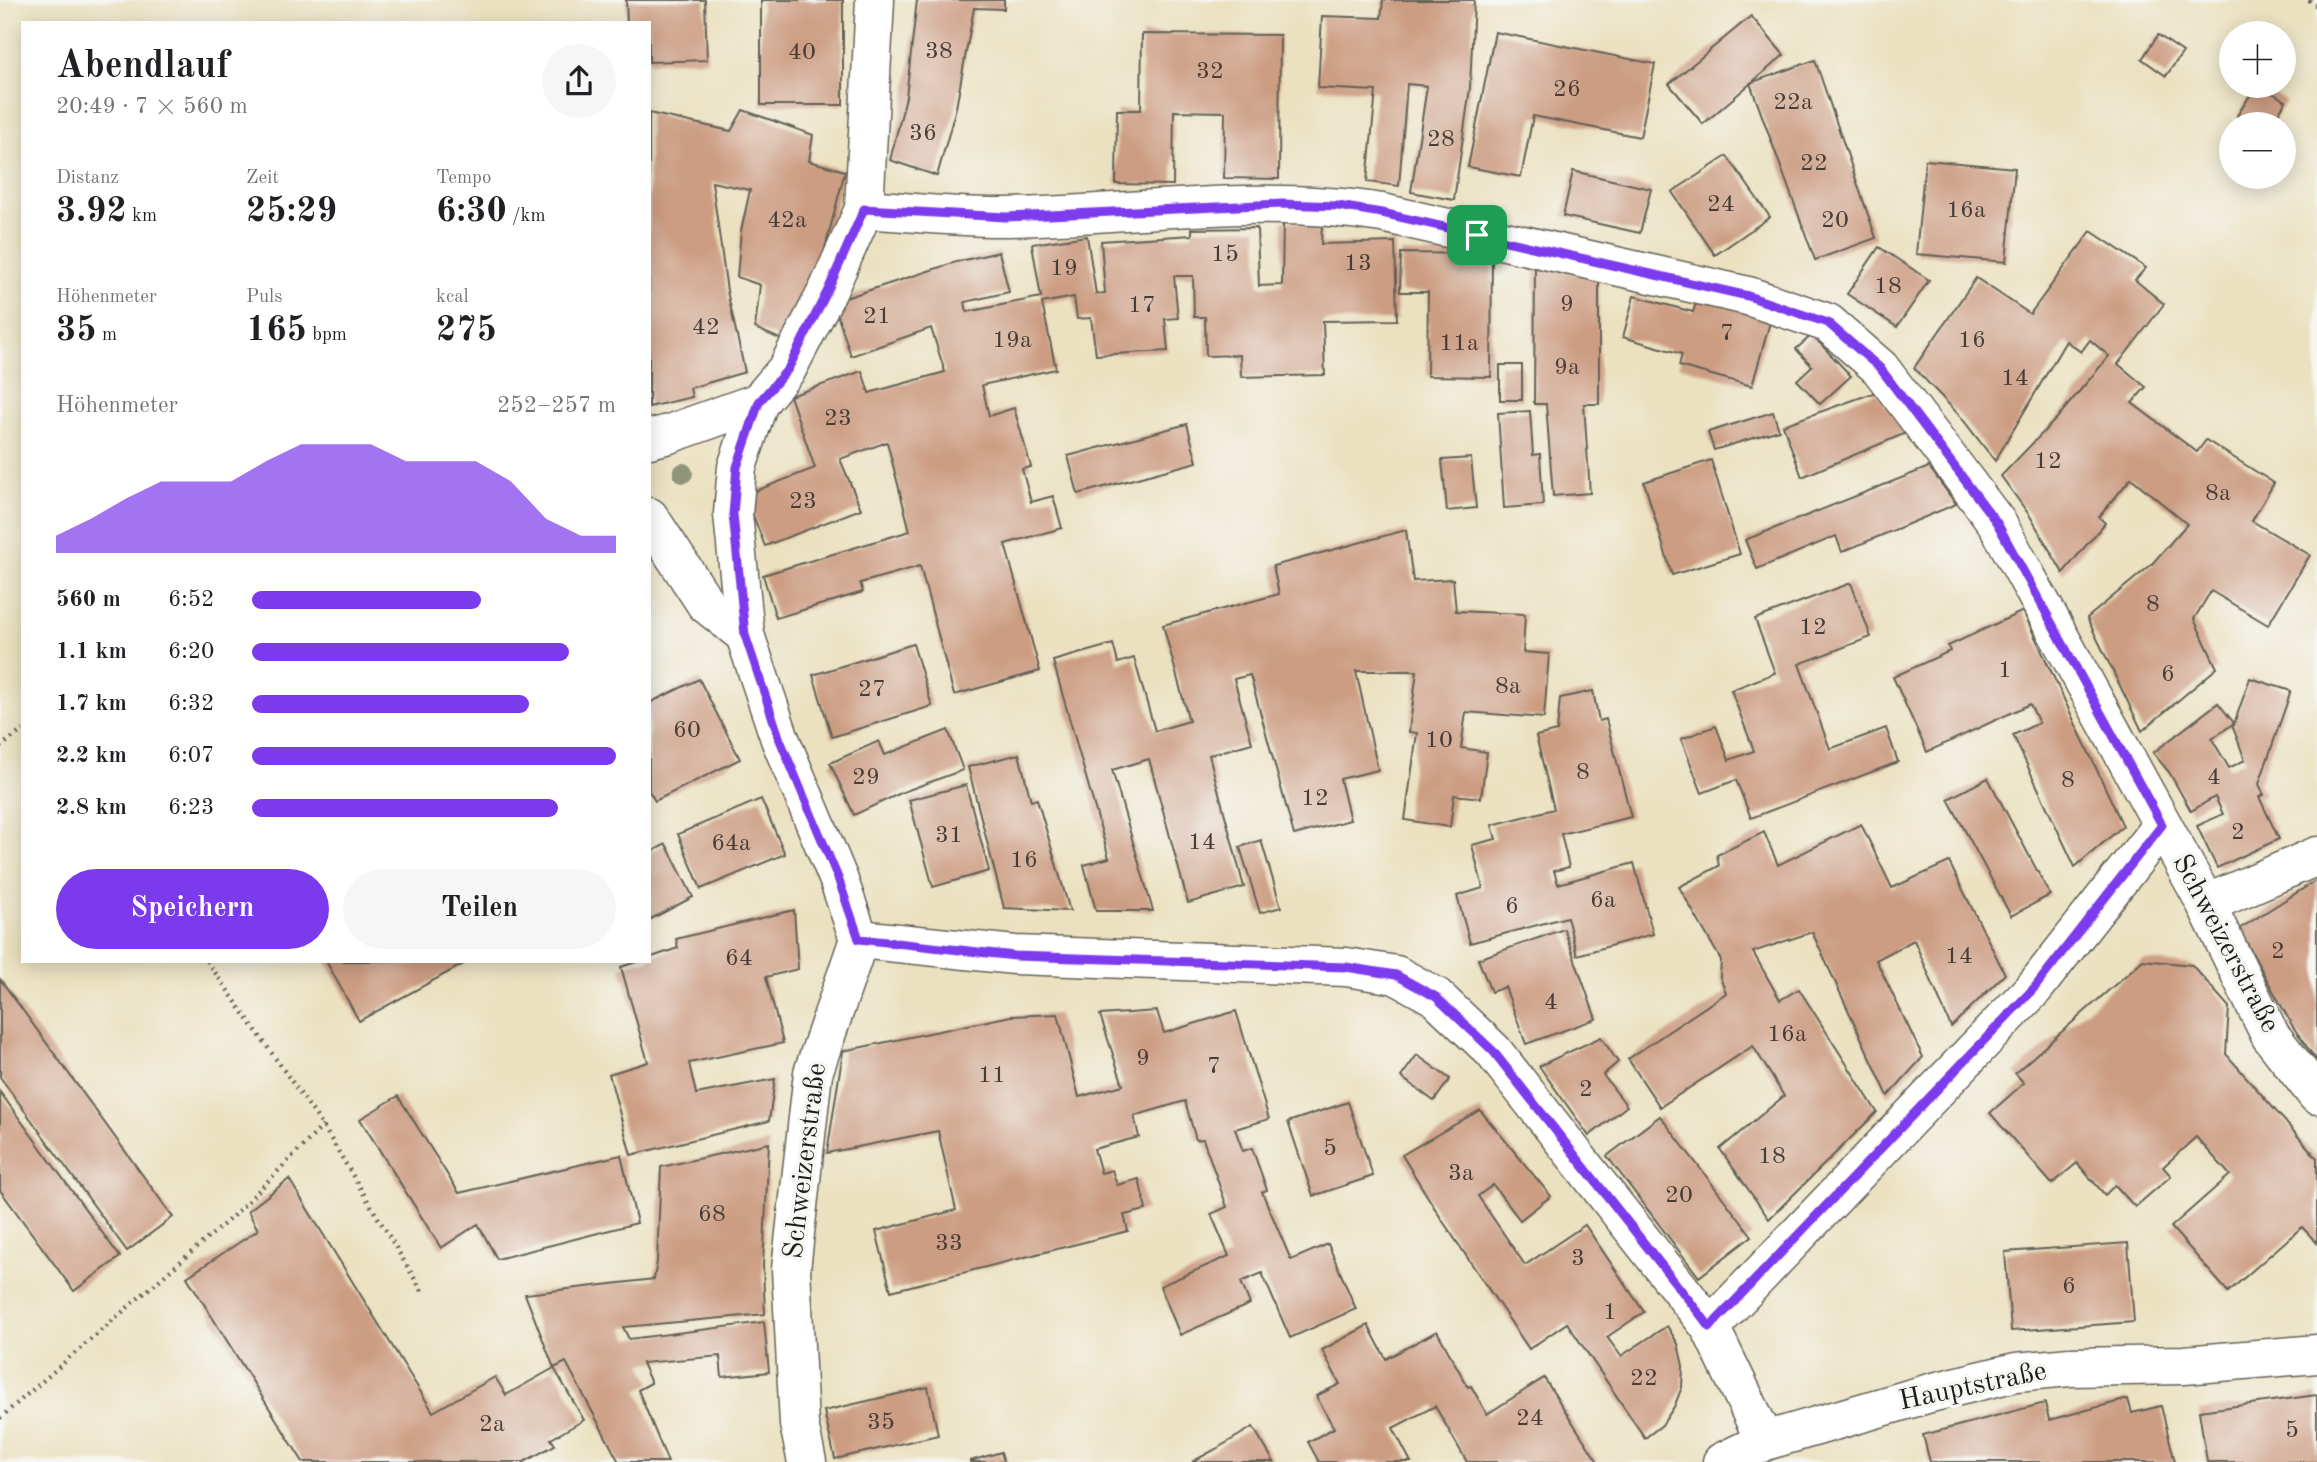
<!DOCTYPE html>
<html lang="de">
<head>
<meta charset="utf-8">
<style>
	:root { --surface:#fff; --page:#f6f6f6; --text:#202124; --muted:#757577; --accent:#7c3aed }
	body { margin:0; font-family:"Old Standard TT",serif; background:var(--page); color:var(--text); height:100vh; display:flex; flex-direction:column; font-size:26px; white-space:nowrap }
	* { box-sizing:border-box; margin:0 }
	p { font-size:23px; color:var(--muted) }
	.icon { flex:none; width:38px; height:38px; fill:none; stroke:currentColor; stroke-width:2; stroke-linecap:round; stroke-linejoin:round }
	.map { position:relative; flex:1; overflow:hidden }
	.sheet { position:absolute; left:21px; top:21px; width:630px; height:942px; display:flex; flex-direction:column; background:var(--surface); border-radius:0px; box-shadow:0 4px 18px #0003 }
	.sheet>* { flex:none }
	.fabs { position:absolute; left:2219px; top:21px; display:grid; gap:14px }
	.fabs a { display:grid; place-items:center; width:77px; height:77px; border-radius:50%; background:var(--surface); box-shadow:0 4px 18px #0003; font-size:35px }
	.pin { position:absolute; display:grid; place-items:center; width:60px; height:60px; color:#fff; margin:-30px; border-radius:14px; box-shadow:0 4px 10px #0006 }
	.round { display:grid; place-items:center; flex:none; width:74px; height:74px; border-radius:37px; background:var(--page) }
	.headline { display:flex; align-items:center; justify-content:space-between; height:119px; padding:0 35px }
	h1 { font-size:38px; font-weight:800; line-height:52px }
	.figures { display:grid; grid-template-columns:repeat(3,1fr); gap:10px; height:119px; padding:7px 35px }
	.figures div { display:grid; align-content:center }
	.figures b { font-size:35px; font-weight:800 }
	.figures small { font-size:19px; font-weight:400 }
	.figures p { font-size:19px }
	.chart { height:196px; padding:14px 35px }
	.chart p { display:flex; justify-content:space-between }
	.chart svg { width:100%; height:126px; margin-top:7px; fill:var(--accent); opacity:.7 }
	.button { display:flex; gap:14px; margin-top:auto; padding:14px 35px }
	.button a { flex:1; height:80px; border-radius:42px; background:var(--accent); color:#fff; font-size:28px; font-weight:800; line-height:80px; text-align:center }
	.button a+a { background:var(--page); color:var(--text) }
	ul { padding:0 35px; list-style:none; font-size:23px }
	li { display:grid; grid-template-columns:112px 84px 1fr; align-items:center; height:52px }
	li i { height:18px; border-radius:9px; background:var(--accent) }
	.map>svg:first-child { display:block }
</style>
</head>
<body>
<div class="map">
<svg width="2317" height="1462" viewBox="0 0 2317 1462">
	<rect width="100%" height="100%" fill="#f6f6f2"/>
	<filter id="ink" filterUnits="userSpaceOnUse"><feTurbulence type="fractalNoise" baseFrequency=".0143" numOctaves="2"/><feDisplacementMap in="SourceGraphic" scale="14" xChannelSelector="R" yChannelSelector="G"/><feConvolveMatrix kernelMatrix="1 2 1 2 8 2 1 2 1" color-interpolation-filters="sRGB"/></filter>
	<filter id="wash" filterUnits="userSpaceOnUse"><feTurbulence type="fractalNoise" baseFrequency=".00686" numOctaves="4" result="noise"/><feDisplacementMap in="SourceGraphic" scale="28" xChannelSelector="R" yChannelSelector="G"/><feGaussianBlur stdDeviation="1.57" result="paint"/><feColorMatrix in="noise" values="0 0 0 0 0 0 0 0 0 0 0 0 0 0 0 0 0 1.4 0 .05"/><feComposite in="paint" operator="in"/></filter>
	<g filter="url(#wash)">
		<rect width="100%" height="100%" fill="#ebe1c0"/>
		<g id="blocks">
			<g fill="#cc9d83">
				<polygon points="626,0 705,0 707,60 649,62 649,23 627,23"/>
				<rect x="761" y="0" width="82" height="105"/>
				<polygon points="917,0 1004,0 1004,9 974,8 956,108 937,176 890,160 906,97"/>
				<polygon points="1383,0 1474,0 1470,88 1454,200 1411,192 1427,86 1407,84 1399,186 1367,182 1376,91 1318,88 1322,16 1381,18"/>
				<polygon points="1751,16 1784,55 1703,124 1669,84"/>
				<polygon points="1495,32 1655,64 1640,137 1533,116 1521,177 1468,167"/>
				<polygon points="1142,34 1280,35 1279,179 1224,178 1225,112 1174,111 1173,185 1116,184 1117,110 1141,110"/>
				<polygon points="2158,35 2183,52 2166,76 2142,59"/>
				<polygon points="1815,60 1876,238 1815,260 1750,83"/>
				<polygon points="2256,86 2260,86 2286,101 2272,124 2250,124 2237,116"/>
				<polygon points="743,110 813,135 809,161 845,171 823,256 782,340 755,328 760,285 737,277 741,231 750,190 712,182 727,291 745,372 690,388 692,397 649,407 649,113 731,131"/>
				<polygon points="1727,156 1770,217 1715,255 1672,192"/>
				<polygon points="1925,160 2015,168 2006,262 1916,254"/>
				<polygon points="1573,171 1651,189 1640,233 1563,216"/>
				<polygon points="1283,220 1322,226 1321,244 1395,242 1397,320 1323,321 1325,375 1241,377 1240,355 1206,356 1205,317 1194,317 1193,276 1174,276 1178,318 1165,319 1168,351 1096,355 1091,318 1077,319 1074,297 1042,303 1056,369 982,385 989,416 1014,408 1031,467 1022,469 1031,502 1053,496 1062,528 1005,544 1040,671 954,695 920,566 860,583 863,592 776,618 763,575 910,531 887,442 840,459 861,509 765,546 745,495 815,468 790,396 862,371 869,393 945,372 931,328 851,356 833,302 956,262 999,252 1009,292 965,302 967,312 1041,297 1032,244 1087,236 1096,294 1105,293 1101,241 1192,235 1192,229 1257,228 1259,286 1282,285"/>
				<polygon points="2091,231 2146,268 2135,280 2164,304 2118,364 2146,387 2132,403 2197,452 2206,440 2274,483 2252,521 2310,555 2268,625 2211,591 2194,619 2217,668 2142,731 2087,618 2151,565 2187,524 2131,478 2099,517 2105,523 2063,573 2030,516 2001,476 2057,418 2109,356 2090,340 2081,352 2066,341 1995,461 1960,416 1914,368 1976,278 2030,314"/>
				<polygon points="1879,247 1929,280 1897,327 1847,294"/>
				<polygon points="1401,253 1492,254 1491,377 1427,376 1428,292 1400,292"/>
				<polygon points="1535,264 1599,279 1599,404 1584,404 1590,493 1553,496 1546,404 1534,404"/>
				<polygon points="1699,294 1772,315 1752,386 1679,366 1682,354 1623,337 1634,296 1693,312"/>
				<polygon points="1812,335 1851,376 1820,404 1797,380 1812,366 1796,349"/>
				<rect x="1500" y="365" width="22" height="35"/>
				<polygon points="1876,392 1906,433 1802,477 1783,425"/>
				<polygon points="1530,411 1533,455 1540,454 1543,505 1504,508 1498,413"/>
				<polygon points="1773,412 1779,430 1714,450 1708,432"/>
				<polygon points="1187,424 1197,462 1078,494 1068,456"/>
				<polygon points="1471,458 1476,508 1447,511 1442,460"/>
				<polygon points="1711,460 1740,554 1672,575 1644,482"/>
				<polygon points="1929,467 1956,504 1842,552 1836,536 1757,569 1745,540"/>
				<polygon points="1406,530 1413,581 1453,579 1456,611 1525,614 1523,652 1549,654 1544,718 1466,712 1461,748 1487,752 1481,798 1454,795 1450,827 1405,820 1417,733 1409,732 1417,671 1356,671 1378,770 1340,779 1350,820 1294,835 1250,675 1234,679 1252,743 1209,755 1244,887 1188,903 1149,759 1112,770 1153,911 1096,911 1084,865 1109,858 1053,661 1113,644 1118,663 1134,658 1155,731 1189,721 1163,625 1279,594 1273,566"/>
				<polygon points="1851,583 1871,637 1799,664 1830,749 1886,728 1898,762 1751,818 1736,780 1702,793 1681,739 1716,726 1729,760 1754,751 1731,690 1775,673 1755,619"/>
				<polygon points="2023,611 2123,826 2075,867 2013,735 2039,723 2030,704 1927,752 1893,677 1950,651 1948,646"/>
				<polygon points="913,644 932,706 832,737 813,675"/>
				<polygon points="2250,678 2291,691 2259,784 2264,795 2259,797 2279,839 2217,868 2197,826 2223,814 2215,797 2191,811 2169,772 2153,753 2218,703 2234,723 2212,739 2229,768 2245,760 2233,727"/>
				<polygon points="699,679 740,759 655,801 649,791 649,703"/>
				<polygon points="1593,691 1599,721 1606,719 1631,817 1561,834 1569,867 1554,871 1558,884 1634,863 1653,934 1577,955 1567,917 1470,943 1457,896 1483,888 1472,845 1496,839 1492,825 1554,809 1536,736 1557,731 1560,698"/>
				<polygon points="948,730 963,770 903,792 854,815 830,763 879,741 885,755"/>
				<polygon points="1019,754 1031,801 1037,799 1070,911 1004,908 968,767"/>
				<polygon points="1988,778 2050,895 2011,916 1948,799"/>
				<polygon points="966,785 989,871 933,887 909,800"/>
				<polygon points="761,799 785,854 701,889 678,834"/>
				<polygon points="1861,824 1892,888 1949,862 2005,974 1951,1027 1914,940 1876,960 1923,1057 1888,1096 1812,932 1753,952 1780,1000 1799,989 1877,1112 1769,1219 1720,1149 1784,1096 1753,1046 1660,1107 1628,1059 1726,993 1720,977 1721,960 1679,887 1719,866 1717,855 1764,832 1778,865"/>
				<polygon points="1261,840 1281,907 1260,913 1240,847"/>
				<polygon points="666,844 693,897 649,920 649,853"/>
				<polygon points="2317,880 2317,1061 2293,1027 2239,929"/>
				<polygon points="794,910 798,969 766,977 783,1043 689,1063 696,1094 775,1079 769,1121 631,1155 609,1074 648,1062 621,967 639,961 649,961 649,958 678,948 676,939"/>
				<polygon points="1564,929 1596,1019 1526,1044 1505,987 1491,992 1478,959"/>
				<polygon points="2143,960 2192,965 2229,1007 2226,1054 2317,1158 2317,1243 2302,1227 2228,1292 2171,1227 2230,1175 2196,1137 2163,1167 2171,1176 2135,1207 2115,1185 2105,1195 2077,1163 2052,1184 1990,1113 2024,1083 2015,1073"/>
				<polygon points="326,961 469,961 359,1021"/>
				<polygon points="0,979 173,1217 127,1251 0,1077"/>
				<polygon points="1157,1011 1164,1033 1236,1011 1269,1119 1235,1129 1243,1151 1252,1148 1267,1190 1262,1192 1291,1260 1328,1244 1356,1309 1290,1338 1262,1273 1241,1282 1250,1304 1180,1335 1160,1286 1229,1256 1211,1214 1227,1207 1203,1139 1196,1140 1185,1101 1134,1116 1139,1137 1094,1149 1101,1173 1112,1170 1117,1185 1139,1179 1146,1210 1124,1215 1128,1231 891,1291 876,1231 956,1210 938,1131 827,1153 843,1051 1011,1016 1058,1014 1079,1097 1123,1085 1100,1015"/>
				<polygon points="1601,1037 1618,1062 1603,1075 1627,1106 1589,1136 1539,1066"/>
				<polygon points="1417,1055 1450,1079 1434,1101 1401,1077"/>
				<polygon points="0,1092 120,1257 74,1291 0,1190"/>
				<polygon points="398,1096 459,1193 621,1155 637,1223 497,1259 478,1224 441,1248 360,1119"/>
				<polygon points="1348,1102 1373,1176 1313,1196 1288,1122"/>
				<polygon points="1480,1110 1551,1196 1520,1220 1493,1185 1478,1196 1525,1265 1585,1225 1644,1312 1607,1337 1621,1356 1667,1326 1678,1344 1683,1366 1682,1387 1674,1407 1662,1425 1645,1438 1567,1323 1529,1349 1442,1220 1402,1155"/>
				<polygon points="1660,1116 1752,1236 1699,1277 1607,1156"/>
				<polygon points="769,1143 763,1266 765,1314 623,1327 629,1339 764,1322 769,1372 722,1377 720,1356 642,1363 651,1383 638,1390 668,1462 619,1462 566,1362 554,1368 525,1294 654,1279 657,1262 661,1167"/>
				<polygon points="289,1179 433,1412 495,1377 506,1395 554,1368 584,1420 551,1439 555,1445 524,1462 303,1462 187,1277 258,1230 248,1211"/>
				<polygon points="2128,1243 2134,1322 2011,1331 2005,1252"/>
				<polygon points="1368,1325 1386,1359 1437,1331 1468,1387 1471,1386 1487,1414 1544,1378 1598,1462 1467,1462 1435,1406 1393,1428 1411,1462 1319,1462 1308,1442 1334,1428 1316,1396 1340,1384 1322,1350"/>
				<polygon points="928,1387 938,1435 835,1459 824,1411"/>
				<polygon points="2317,1395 2317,1462 2207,1462 2199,1411"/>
				<polygon points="2128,1399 2132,1413 2161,1406 2175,1462 1930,1462 1923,1435 2045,1403 2049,1420"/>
				<polygon points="1253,1427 1274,1462 1192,1462 1216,1449"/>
				<polygon points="1001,1452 1004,1462 970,1462 970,1461"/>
			</g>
		</g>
	</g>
	<g filter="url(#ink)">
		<use href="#blocks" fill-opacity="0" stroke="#646155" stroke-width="2"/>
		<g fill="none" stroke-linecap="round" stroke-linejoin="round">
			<g stroke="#646155" stroke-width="41">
				<g id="minor">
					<path d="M864 209C911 212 960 218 1008 217 1133 215 1258 193 1382 213L1748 296 1828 323 1880 368 1997 523 2206 904 2270 1035 2317 1095"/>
					<polyline points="649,439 669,434 759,402"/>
					<polyline points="649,517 706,604 745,635"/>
					<polyline points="2206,904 2317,856"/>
					<polyline points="859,939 1015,955 1346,967 1396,975 1436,997 1493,1051 1710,1327 1765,1441"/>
					<polyline points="1710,1327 2035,987 2162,825"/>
					<polyline points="807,1462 799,1424 791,1269 813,1073 859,939 838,878 780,739 745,635 733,514 737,467 759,402 787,369 828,290 864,209 875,0"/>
					<polyline points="1722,1462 1765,1441 1930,1393 2016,1372 2070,1367 2184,1365 2317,1354"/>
				</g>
			</g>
			<g stroke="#646155" stroke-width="4.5" stroke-dasharray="2 5" stroke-linecap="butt">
				<polyline points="2309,0 2317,6"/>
				<polyline points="0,747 23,730"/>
				<polyline points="207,961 323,1126 422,1291"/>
				<polyline points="0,1418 232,1217 323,1126"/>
			</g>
			<use href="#minor" stroke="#fff" stroke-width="38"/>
		</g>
		<circle fill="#8f9579" cx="683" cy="473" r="10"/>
	</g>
	<g fill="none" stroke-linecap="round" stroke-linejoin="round" filter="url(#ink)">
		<g stroke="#fff" stroke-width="14">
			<polygon id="route" points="1282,204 1338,206 1382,213 1748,296 1828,323 1880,368 1997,523 2162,825 2035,987 1710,1327 1493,1051 1436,997 1396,975 1346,967 1015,956 859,939 838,878 780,740 745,635 733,514 737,467 759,402 788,369 828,290 864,209 1006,217"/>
		</g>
		<use href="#route" stroke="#7c3aed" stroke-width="9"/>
	</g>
	<g text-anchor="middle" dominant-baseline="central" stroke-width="7" stroke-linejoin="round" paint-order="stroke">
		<g font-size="24" fill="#483c36">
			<text x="939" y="52">38</text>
			<text x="802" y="53">40</text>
			<text x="1210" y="72">32</text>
			<text x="1567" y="90">26</text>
			<text x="1793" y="103">22a</text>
			<text x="923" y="134">36</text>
			<text x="1441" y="140">28</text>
			<text x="1814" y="164">22</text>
			<text x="1721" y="205">24</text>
			<text x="1966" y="211">16a</text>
			<text x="787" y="221">42a</text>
			<text x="1835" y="221">20</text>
			<text x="1225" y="255">15</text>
			<text x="1358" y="264">13</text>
			<text x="1064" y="269">19</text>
			<text x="1888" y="287">18</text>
			<text x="1567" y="305">9</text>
			<text x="1142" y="306">17</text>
			<text x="877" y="317">21</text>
			<text x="706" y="328">42</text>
			<text x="1727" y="334">7</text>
			<text x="1012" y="341">19a</text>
			<text x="1972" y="341">16</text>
			<text x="1459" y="344">11a</text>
			<text x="1567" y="368">9a</text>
			<text x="2015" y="379">14</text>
			<text x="838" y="419">23</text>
			<text x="2048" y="462">12</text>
			<text x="2218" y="494">8a</text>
			<text x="803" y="502">23</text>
			<text x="2153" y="605">8</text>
			<text x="1813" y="628">12</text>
			<text x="2005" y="671">1</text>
			<text x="2168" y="675">6</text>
			<text x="1508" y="687">8a</text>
			<text x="872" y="690">27</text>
			<text x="687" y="731">60</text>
			<text x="1439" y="741">10</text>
			<text x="1583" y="773">8</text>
			<text x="866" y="778">29</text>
			<text x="2214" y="778">4</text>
			<text x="2068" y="781">8</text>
			<text x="1315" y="799">12</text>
			<text x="2238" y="833">2</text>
			<text x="949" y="836">31</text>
			<text x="1202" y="843">14</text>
			<text x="731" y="844">64a</text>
			<text x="1024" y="861">16</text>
			<text x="1603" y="901">6a</text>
			<text x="1512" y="907">6</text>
			<text x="2278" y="952">2</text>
			<text x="1959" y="957">14</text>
			<text x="739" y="959">64</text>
			<text x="1551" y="1003">4</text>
			<text x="1787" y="1035">16a</text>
			<text x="1143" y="1059">9</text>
			<text x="1214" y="1067">7</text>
			<text x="992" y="1076">11</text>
			<text x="1586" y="1090">2</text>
			<text x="1330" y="1149">5</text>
			<text x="1772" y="1157">18</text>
			<text x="1461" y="1174">3a</text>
			<text x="1679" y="1196">20</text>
			<text x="712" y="1215">68</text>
			<text x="949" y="1244">33</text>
			<text x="1578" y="1259">3</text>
			<text x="2069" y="1287">6</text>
			<text x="1610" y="1313">1</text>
			<text x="1644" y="1379">22</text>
			<text x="1530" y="1419">24</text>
			<text x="881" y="1423">35</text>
			<text x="492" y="1425">2a</text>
			<text x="2292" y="1431">5</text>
		</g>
		<g font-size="28" fill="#1c1c1c" stroke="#f6f6f2">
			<text transform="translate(2225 944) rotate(62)">Schweizerstraße</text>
			<text transform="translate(806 1161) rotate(-83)">Schweizerstraße</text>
			<text transform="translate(1973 1387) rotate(-12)">Hauptstraße</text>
		</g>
	</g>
</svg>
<div class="fabs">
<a>+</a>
<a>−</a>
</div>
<div class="pin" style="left:1477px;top:235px;background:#1e9e55"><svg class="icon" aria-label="arrive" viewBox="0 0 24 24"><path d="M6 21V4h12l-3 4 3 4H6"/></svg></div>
<section class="sheet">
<div class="headline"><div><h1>Abendlauf</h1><p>20:49 · 7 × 560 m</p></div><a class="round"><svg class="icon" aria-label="share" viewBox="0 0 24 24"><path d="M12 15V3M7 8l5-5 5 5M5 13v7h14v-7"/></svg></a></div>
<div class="figures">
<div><p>Distanz</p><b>3.92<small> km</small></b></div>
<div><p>Zeit</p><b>25:29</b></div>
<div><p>Tempo</p><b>6:30<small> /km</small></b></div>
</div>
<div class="figures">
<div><p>Höhenmeter</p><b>35<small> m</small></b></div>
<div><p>Puls</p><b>165<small> bpm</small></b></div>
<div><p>kcal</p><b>275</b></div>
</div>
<div class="chart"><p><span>Höhenmeter</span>252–257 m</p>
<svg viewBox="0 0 160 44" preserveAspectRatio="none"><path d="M0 44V38L10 32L20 25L30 19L40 19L50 19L60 12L70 6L80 6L90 6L100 12L110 12L120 12L130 19L140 32L150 38L160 38V44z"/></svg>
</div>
<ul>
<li><b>560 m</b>6:52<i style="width:63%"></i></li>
<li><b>1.1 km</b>6:20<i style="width:87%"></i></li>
<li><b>1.7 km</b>6:32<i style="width:76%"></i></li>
<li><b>2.2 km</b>6:07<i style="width:100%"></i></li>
<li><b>2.8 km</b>6:23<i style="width:84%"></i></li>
</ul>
<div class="button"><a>Speichern</a><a>Teilen</a></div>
</section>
</div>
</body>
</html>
